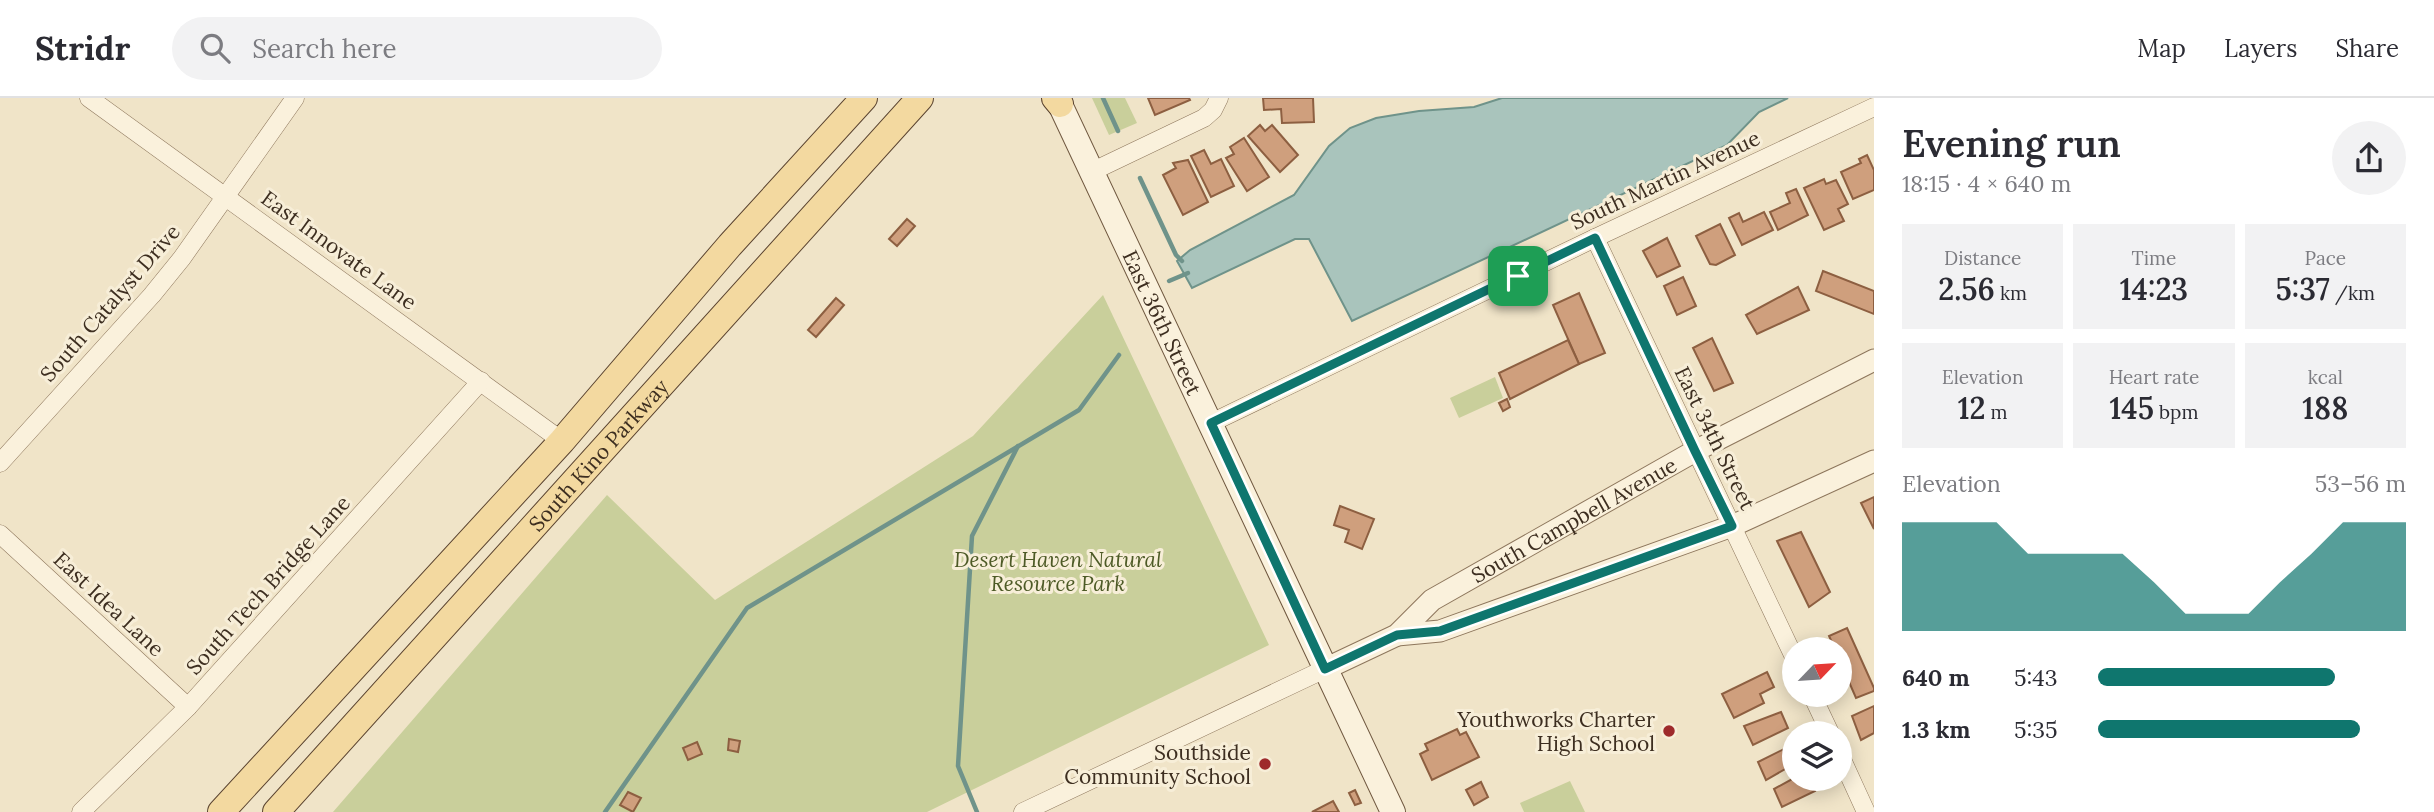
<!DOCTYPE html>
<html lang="en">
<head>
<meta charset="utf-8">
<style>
	:root { --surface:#fff; --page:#f2f2f3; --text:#2b2b33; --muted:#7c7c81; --line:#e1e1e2; --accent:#0f766e }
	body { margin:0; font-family:Lora,serif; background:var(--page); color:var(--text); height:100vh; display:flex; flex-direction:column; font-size:26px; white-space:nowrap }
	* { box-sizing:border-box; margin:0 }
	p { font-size:23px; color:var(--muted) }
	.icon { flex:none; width:38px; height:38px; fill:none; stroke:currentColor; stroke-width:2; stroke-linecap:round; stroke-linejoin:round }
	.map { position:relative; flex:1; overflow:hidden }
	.panel { display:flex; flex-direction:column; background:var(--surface); width:560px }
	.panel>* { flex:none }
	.needle { width:46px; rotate:65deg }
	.tools { position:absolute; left:1782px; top:539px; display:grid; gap:14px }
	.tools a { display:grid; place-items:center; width:70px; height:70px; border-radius:50%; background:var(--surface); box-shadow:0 4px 18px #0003; font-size:35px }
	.pin { position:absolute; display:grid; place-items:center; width:60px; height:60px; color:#fff; margin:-30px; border-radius:14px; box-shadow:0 4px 10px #0006 }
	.round { display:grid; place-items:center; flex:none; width:74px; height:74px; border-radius:37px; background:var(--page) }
	.headline { display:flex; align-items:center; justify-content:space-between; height:119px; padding:0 28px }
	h1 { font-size:38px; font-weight:600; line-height:52px }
	.metrics { display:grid; grid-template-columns:repeat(3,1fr); gap:10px; height:119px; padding:7px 28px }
	.metrics div { display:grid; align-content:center; border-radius:0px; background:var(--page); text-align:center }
	.metrics b { font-size:30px; font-weight:600 }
	.metrics small { font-size:19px; font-weight:400 }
	.metrics p { font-size:19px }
	.chart { height:196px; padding:14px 28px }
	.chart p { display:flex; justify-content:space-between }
	.chart svg { width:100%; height:126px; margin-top:7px; fill:var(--accent); opacity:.7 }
	ul { padding:0 28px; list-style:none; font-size:23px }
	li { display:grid; grid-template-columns:112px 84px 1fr; align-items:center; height:52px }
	li i { height:18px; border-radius:9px; background:var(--accent) }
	header { display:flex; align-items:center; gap:42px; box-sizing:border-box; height:98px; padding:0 35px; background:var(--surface); border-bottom:2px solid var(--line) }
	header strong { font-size:33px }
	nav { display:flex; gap:38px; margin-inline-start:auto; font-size:24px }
	.search { width:490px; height:63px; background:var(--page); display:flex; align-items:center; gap:18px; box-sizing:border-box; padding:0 24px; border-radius:38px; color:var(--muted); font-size:26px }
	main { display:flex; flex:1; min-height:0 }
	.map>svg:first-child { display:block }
</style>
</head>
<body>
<header>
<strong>Stridr</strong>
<div class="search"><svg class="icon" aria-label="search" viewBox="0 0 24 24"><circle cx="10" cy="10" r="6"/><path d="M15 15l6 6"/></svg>Search here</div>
<nav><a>Map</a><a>Layers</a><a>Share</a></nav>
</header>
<main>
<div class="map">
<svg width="1874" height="714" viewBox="0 0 1874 714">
	<rect width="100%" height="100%" fill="#f0e4c8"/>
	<g fill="#c9cf9b">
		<polygon points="1092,0 1125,0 1137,25 1109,37"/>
		<polygon points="1103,197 1269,547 927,714 333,714 607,397 715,502 973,338"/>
		<polygon points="1495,279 1503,300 1459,320 1450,300"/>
		<polygon points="1570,683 1585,714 1524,714 1520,705"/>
	</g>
	<polygon fill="#a9c4bc" stroke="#6f938a" stroke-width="2" points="1502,0 1788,0 1759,14 1727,47 1352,223 1309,141 1295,141 1192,190 1177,163 1190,152 1294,97 1329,48 1350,30 1376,20 1419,13 1474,9"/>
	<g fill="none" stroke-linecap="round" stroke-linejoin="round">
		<g stroke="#6f938a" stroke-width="4.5">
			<polyline points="1103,0 1118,33"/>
			<polyline points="1140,80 1176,157 1182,163"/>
			<polyline points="1169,183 1188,175"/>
			<polyline points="605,714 747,510 1079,312 1119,257"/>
			<polyline points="977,714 958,668 972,438 1018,348"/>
		</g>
	</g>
	<g fill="#cf9f7d" stroke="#8d5f41" stroke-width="2">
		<polygon points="1148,0 1189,0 1190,2 1155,17"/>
		<polygon points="1263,0 1313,0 1314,24 1282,25 1281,11 1264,12"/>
		<polygon points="1260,27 1265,33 1272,27 1298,57 1280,74 1248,38"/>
		<polygon points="1244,40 1269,79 1247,93 1226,60 1234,56 1230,49"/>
		<polygon points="1204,52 1211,66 1221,61 1234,88 1211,99 1191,58"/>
		<polygon points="1867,57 1874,72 1874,92 1853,101 1841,74 1861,65 1859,61"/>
		<polygon points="1188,62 1208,104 1183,117 1163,77 1176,70 1173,65"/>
		<polygon points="1824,81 1826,86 1836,82 1848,106 1838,111 1844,123 1824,132 1804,90"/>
		<polygon points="1796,91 1808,117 1778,132 1770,114 1790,105 1786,95"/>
		<polygon points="1764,114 1773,132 1742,147 1729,120 1739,115 1743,124"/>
		<polygon points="907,121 915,128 897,148 889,141"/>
		<polygon points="1720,126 1735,157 1716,167 1710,166 1696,138"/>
		<polygon points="1667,140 1680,168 1657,179 1643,153"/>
		<polygon points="1823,173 1874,193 1874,216 1816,193"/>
		<polygon points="1683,179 1696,208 1677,217 1664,188"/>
		<polygon points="1798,189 1809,212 1757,236 1746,217"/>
		<polygon points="1579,195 1605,255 1579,266 1553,207"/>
		<polygon points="836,200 844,207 816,239 808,232"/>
		<polygon points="1712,240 1733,285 1714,293 1693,250"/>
		<polygon points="1568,242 1579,266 1510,301 1499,275"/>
		<polygon points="1507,301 1510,309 1503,313 1499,305"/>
		<polygon points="1874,399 1874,431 1861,405"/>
		<polygon points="1340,408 1374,421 1362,451 1345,444 1349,432 1334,427"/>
		<polygon points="1801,434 1830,494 1809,509 1777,443"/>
		<polygon points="1847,530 1874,590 1874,593 1856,600 1839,561 1839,551 1835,551 1829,538"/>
		<polygon points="1767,574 1774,589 1760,596 1764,605 1734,620 1722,596"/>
		<polygon points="1874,608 1874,635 1861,642 1852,618"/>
		<polygon points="1781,614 1788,630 1753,647 1744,628"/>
		<polygon points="1457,631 1460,637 1466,634 1479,659 1432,682 1420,656 1428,652 1425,646"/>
		<polygon points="729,641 740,643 738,654 728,652"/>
		<polygon points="697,644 702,656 688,662 683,650"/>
		<polygon points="1794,646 1794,666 1766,682 1758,664"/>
		<polygon points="1794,680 1810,681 1815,693 1782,709 1774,691"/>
		<polygon points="1481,684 1488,699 1474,707 1466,692"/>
		<polygon points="1355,692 1361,705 1355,707 1349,695"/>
		<polygon points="628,694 641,700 633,714 620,707"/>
		<polygon points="1333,703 1339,714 1312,714"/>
	</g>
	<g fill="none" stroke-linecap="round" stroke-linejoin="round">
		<g stroke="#8d765c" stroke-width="19">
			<g id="minor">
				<polyline points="89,0 562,343"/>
				<polyline points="1091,74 1204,20 1213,12 1219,0"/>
				<polyline points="1595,140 1794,559"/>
				<polyline points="1211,325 1595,140 1874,9"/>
				<polyline points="0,365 152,197 182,160 295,0"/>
				<polyline points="0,436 188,609"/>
				<polyline points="1812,597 1830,635"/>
				<polyline points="1839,655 1866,714"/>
				<polyline points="81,714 188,609 481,283"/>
				<polyline points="1023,714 1325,571"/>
			</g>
		</g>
		<g stroke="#8d765c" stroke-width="23">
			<g id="tertiary">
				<polyline points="1397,537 1440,533 1732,428 1874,363"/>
				<path id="s1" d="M1325 571 1397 537 1432 502 1695 353 1874 262"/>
			</g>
		</g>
		<g stroke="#6f573f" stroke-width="26">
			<g id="secondary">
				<path id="s2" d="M1057 0 1393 714"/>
			</g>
		</g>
		<g stroke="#5b4430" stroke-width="28">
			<g id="primary">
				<polyline points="1055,0 1060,6"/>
				<polyline points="221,714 562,343 730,147 864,0"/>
				<path id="s3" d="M276 714 920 0"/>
			</g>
		</g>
		<use href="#minor" stroke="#faf1dc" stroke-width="18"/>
		<use href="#tertiary" stroke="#faf1dc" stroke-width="21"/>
		<use href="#secondary" stroke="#faf1dc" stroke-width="24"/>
		<use href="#primary" stroke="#f3d9a0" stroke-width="26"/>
	</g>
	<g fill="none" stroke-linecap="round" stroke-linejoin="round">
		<g stroke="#fff" stroke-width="14">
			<polygon id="route" points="1595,140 1695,353 1732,428 1440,533 1397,537 1325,571 1211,325"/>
		</g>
		<use href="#route" stroke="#0f766e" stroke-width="9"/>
	</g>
	<g fill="#9e2a2b" stroke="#f7eed8" stroke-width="2.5">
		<circle cx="1669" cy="633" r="7"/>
		<circle cx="1265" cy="666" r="7"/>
	</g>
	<g text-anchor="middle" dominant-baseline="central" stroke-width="6" stroke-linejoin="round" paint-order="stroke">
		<g font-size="21" fill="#3d2e20" stroke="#f7eed8">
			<text transform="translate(1665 82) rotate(-25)">South Martin Avenue</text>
			<text transform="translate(339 152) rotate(36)">East Innovate Lane</text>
			<text transform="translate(110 205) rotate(-49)">South Catalyst Drive</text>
			<text stroke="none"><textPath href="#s2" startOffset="248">East 36th Street</textPath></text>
			<text transform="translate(1715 340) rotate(64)">East 34th Street</text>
			<text stroke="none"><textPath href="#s3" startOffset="481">South Kino Parkway</textPath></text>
			<text stroke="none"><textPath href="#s1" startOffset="292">South Campbell Avenue</textPath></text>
			<text transform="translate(268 487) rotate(-48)">South Tech Bridge Lane</text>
			<text transform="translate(109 506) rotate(43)">East Idea Lane</text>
		</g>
		<g font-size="21" font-style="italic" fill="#4d5a26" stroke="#f7eed8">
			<text x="1058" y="461">Desert Haven Natural<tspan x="1058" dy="24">Resource Park</tspan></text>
		</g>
		<g font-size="21" fill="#3d2e20" stroke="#f7eed8" text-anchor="end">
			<text x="1655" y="621">Youthworks Charter<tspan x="1655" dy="24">High School</tspan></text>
			<text x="1251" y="654">Southside<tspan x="1251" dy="24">Community School</tspan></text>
		</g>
	</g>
</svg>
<div class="tools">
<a><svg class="needle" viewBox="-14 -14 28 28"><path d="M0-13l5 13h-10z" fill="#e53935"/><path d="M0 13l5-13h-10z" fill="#7c7c81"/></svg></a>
<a><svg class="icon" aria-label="layers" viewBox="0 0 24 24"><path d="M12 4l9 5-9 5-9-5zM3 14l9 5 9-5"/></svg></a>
</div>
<div class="pin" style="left:1518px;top:178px;background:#1e9e55"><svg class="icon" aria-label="arrive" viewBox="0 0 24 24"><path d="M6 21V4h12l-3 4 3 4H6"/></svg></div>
</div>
<section class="panel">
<div class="headline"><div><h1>Evening run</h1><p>18:15 · 4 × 640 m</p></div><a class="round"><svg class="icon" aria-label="share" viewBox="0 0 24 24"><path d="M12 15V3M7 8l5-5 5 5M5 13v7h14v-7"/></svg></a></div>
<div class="metrics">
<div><p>Distance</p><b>2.56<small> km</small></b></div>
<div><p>Time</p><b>14:23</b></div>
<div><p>Pace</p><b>5:37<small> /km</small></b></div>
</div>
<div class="metrics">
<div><p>Elevation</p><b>12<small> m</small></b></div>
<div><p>Heart rate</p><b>145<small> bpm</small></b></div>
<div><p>kcal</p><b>188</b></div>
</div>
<div class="chart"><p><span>Elevation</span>53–56 m</p>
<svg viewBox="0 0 160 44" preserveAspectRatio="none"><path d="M0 44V6L10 6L20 6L30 6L40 17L50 17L60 17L70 17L80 27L90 38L100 38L110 38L120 27L130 17L140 6L150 6L160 6V44z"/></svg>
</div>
<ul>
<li><b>640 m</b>5:43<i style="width:77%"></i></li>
<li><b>1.3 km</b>5:35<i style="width:85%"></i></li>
</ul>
</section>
</main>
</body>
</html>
